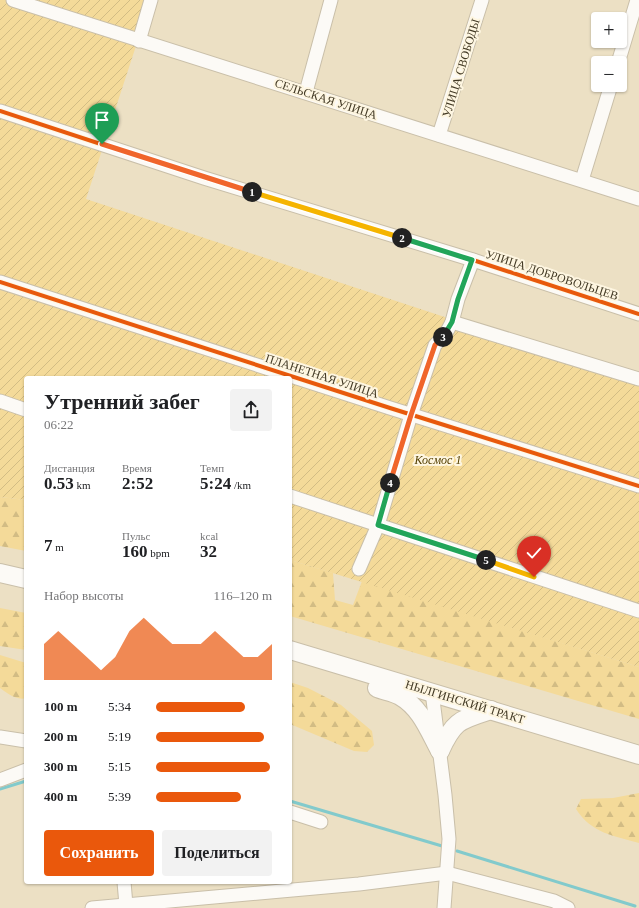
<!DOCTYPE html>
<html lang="ru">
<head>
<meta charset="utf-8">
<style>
	:root { --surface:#fff; --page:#f2f2f2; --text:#202124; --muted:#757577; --accent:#ea580c }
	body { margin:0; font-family:Georgia,serif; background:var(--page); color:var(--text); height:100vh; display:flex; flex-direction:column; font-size:15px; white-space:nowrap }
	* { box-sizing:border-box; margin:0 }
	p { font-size:13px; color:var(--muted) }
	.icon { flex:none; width:22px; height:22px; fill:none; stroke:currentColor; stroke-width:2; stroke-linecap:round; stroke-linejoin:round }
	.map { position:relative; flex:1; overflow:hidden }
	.side { position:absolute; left:24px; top:376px; width:268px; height:508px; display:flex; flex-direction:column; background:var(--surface); border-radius:4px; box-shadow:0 1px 3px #0004 }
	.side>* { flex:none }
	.buttons { position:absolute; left:591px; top:12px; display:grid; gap:8px }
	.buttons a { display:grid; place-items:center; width:36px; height:36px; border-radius:4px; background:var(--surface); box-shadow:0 1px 3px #0004; font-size:20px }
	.pin { position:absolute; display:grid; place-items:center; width:34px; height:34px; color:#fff; margin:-41px -17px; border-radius:50% 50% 50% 0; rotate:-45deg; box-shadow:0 0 4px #0007 }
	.pin .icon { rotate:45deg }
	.km { position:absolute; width:20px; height:20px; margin:-10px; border-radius:50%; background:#222; color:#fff; font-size:11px; line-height:20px; text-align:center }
	.round { display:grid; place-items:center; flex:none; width:42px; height:42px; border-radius:4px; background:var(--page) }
	.summary { display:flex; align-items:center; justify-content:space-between; height:68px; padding:0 20px }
	h1 { font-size:22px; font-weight:700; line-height:30px }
	.figures { display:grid; grid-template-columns:repeat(3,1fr); gap:6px; height:68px; padding:4px 20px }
	.figures div { display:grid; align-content:center }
	.figures b { font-size:17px; font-weight:700 }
	.figures small { font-size:11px; font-weight:400 }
	.figures p { font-size:11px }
	.chart { height:112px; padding:8px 20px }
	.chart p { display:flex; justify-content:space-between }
	.chart svg { width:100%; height:72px; margin-top:4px; fill:var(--accent); opacity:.7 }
	.cta { display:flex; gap:8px; margin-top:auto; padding:8px 20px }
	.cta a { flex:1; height:46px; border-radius:4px; background:var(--accent); color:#fff; font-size:16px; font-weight:700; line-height:46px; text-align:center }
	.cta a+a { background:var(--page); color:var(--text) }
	ul { padding:0 20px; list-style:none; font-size:13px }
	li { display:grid; grid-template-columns:64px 48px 1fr; align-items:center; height:30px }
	li i { height:10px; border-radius:5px; background:var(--accent) }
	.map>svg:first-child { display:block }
</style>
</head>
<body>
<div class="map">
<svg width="639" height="908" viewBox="0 0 639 908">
	<defs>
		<pattern id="forest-firs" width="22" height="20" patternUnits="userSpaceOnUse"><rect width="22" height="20" fill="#f4da99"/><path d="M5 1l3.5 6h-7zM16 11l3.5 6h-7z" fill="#d2bc84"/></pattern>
		<pattern id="garden-furrows" width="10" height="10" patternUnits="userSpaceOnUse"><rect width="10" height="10" fill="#f4da99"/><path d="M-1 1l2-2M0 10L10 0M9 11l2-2" fill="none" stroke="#d2bc84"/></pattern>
	</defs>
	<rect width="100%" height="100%" fill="#ece0c4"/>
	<g fill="url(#forest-firs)">
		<polygon points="0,497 26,500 26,551 0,546"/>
		<polygon points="290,560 333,573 335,600 353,605 362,581 639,667 639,719 290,616"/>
		<polygon points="0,608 26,613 26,650 0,646"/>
		<path d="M0 655 26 663V698C17 701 7 693 0 688Z"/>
		<polygon points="290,682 308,688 341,705 372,731 374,745 367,752 354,751 290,724"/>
		<path d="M639 793V843C614 836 591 833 576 809L581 799 613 798Z"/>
	</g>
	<polygon fill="url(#garden-furrows)" points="0,0 151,0 86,199 639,381 639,667 290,560 290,378 26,378 26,500 0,497"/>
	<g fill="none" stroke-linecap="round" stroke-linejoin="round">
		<g stroke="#82cacc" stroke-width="3">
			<polyline points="0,789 26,781"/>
			<polyline points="290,801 442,846"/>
			<polyline points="457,851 635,906"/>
		</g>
		<g stroke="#c9bfa9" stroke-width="15">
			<g id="minor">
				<polyline points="13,0 639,199"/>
				<polyline points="139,41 151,0"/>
				<polyline points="618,63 637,0"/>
				<polyline points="306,92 331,0"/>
				<polyline points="0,111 204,178 473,260 639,314"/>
				<polyline points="439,135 482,0"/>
				<polyline points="582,180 611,85"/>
				<polyline points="0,282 390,408 639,486"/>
				<polyline points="452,322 639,379"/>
				<polyline points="0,401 26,410"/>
				<polyline points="290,496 639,611"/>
				<polyline points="359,569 378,525 411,415 435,345 445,335 452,322 458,299 473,260"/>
				<polyline points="432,692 445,795 449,839 444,908"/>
				<polyline points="0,737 26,741"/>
				<polyline points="0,780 26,770"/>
				<polyline points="290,812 321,822"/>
				<polyline points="124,882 126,905"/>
				<polyline points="92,908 359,884 447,873 554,901 568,908"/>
			</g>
		</g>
		<g stroke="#c9bfa9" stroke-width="20">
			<g id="secondary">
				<polyline points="0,573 26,579"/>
				<polyline points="290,650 639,755"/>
				<path d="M377 688C384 691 393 692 400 696 421 708 429 731 440 751"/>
				<path d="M440 751C454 720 460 720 491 710"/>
			</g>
		</g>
		<use href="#minor" stroke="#fcfaf6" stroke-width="13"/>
		<use href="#secondary" stroke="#fcfaf6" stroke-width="18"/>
		<g stroke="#fef6e1" stroke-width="6">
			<g id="cycleway">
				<polyline points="0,111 204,178 473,260 639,314"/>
				<polyline points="0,282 390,408 639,486"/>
			</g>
		</g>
		<use href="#cycleway" stroke="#e8590c" stroke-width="4"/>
	</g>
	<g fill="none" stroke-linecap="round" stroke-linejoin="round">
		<g stroke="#fff" stroke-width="8">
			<polyline id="split-1" points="102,144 252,192"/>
		</g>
		<g stroke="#fff" stroke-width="8">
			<polyline id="split-2" points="252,192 402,238"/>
		</g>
		<g stroke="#fff" stroke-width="8">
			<polyline id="split-3" points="402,238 472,260 458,299 452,322 443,337"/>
		</g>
		<g stroke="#fff" stroke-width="8">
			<polyline id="split-4" points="390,483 411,415 435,345 443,337"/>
		</g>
		<g stroke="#fff" stroke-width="8">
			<polyline id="split-5" points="390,483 378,525 486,560"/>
		</g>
		<g stroke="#fff" stroke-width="8">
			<polyline id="split-6" points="486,560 534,577"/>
		</g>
		<use href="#split-1" stroke="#f0652b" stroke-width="5"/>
		<use href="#split-2" stroke="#f5b400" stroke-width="5"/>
		<use href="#split-3" stroke="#22a559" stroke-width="5"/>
		<use href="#split-4" stroke="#f0652b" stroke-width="5"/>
		<use href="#split-5" stroke="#22a559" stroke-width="5"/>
		<use href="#split-6" stroke="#f5b400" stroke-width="5"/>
	</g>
	<g text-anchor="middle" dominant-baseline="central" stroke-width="4" stroke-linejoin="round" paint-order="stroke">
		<g font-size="12" fill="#423924" stroke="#fef6e1">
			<text transform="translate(461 68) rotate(-73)">УЛИЦА СВОБОДЫ</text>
			<text transform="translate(326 99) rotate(18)">СЕЛЬСКАЯ УЛИЦА</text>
			<text transform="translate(552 275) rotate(18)">УЛИЦА ДОБРОВОЛЬЦЕВ</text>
			<text transform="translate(322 376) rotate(18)">ПЛАНЕТНАЯ УЛИЦА</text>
			<text transform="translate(465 702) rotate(17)">НЫЛГИНСКИЙ ТРАКТ</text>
		</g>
		<g font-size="12" font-style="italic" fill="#543f00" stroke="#fef6e1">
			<text x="438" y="460">Космос 1</text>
		</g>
	</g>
</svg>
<div class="buttons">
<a>+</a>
<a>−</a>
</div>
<div class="pin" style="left:102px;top:144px;background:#1e9e55"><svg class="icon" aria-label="arrive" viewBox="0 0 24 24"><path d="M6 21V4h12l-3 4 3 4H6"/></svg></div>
<div class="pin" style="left:534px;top:577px;background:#d93025"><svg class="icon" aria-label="check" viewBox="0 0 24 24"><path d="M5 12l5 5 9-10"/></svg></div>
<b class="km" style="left:252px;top:192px">1</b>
<b class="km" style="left:402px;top:238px">2</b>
<b class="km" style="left:443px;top:337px">3</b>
<b class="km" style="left:390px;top:483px">4</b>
<b class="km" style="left:486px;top:560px">5</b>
<section class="side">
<div class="summary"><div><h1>Утренний забег</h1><p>06:22</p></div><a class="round"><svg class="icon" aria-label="share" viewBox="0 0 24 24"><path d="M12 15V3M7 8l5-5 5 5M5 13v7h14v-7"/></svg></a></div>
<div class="figures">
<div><p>Дистанция</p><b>0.53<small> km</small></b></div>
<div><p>Время</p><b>2:52</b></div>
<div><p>Темп</p><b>5:24<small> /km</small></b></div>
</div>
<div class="figures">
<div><b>7<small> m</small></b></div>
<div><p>Пульс</p><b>160<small> bpm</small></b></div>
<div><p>kcal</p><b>32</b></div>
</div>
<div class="chart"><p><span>Набор высоты</span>116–120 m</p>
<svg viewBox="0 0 160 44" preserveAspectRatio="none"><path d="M0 44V22L10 14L20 22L30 30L40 38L50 30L60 14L70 6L80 14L90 22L100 22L110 22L120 14L130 22L140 30L150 30L160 22V44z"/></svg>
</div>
<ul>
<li><b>100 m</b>5:34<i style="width:77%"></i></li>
<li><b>200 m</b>5:19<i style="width:93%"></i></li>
<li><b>300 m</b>5:15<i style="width:98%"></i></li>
<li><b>400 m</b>5:39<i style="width:73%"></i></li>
</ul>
<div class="cta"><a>Сохранить</a><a>Поделиться</a></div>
</section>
</div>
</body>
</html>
